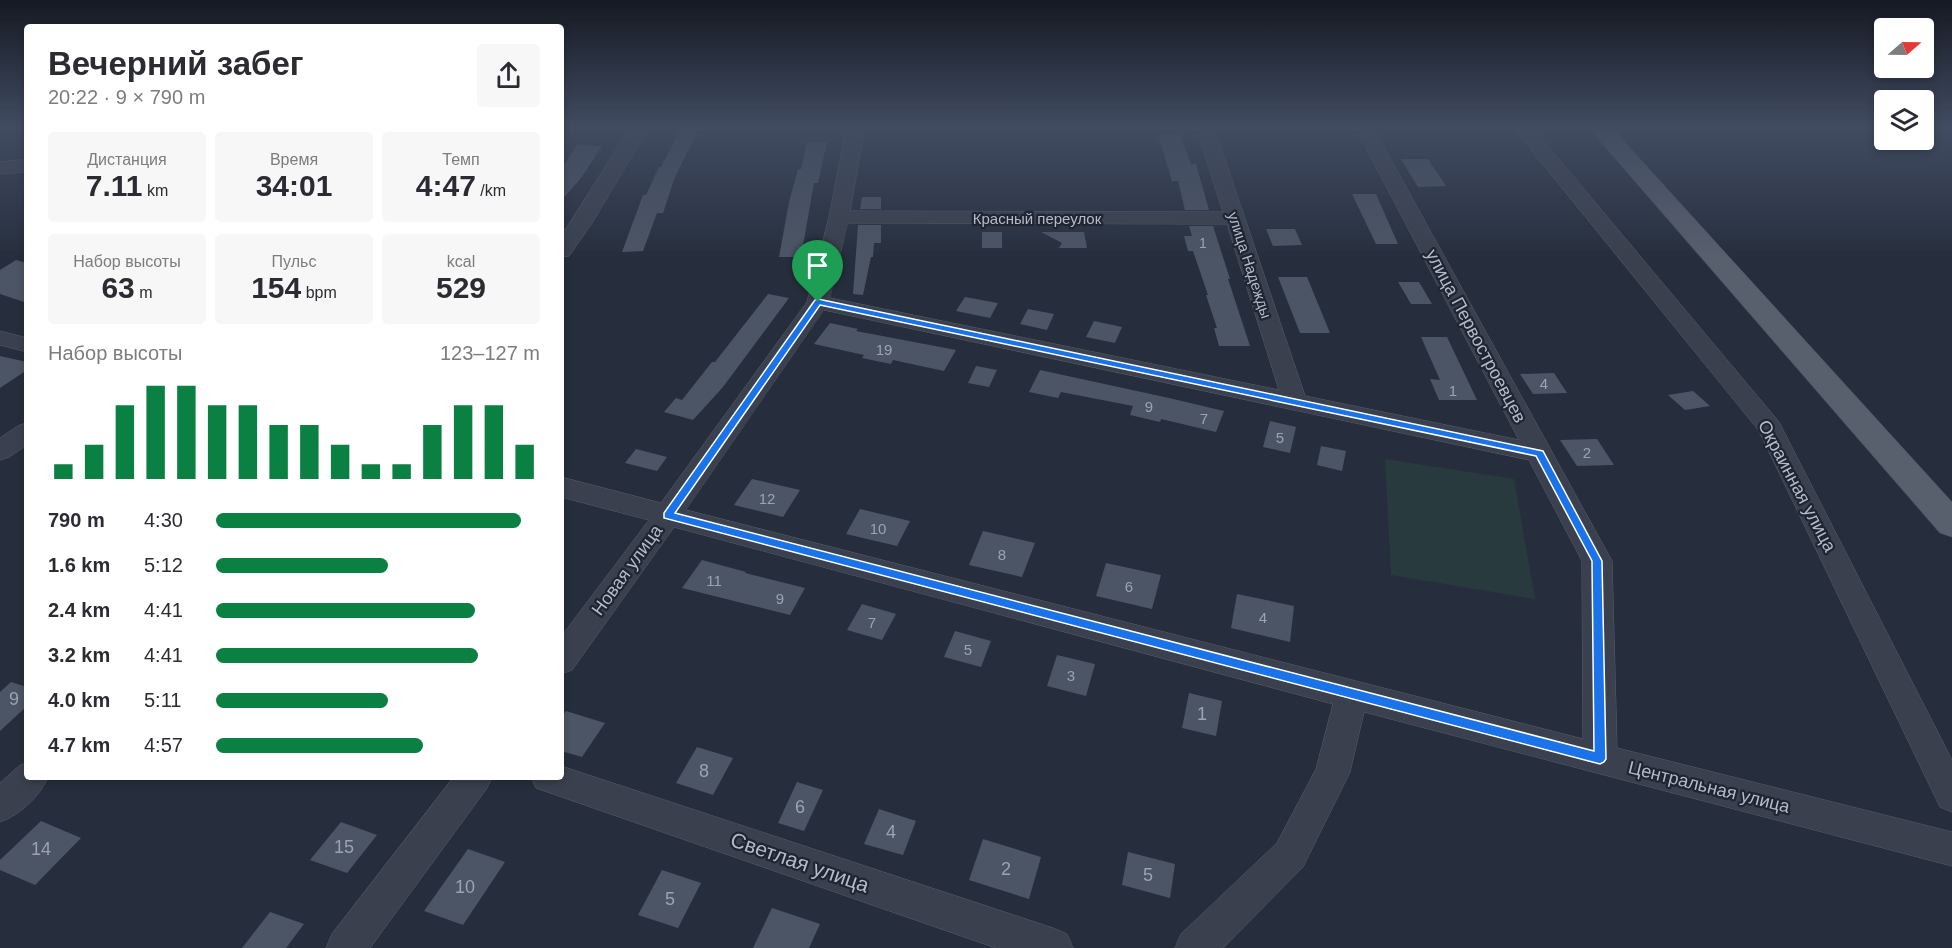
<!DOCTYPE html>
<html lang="ru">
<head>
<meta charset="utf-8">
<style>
	:root { --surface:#fff; --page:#f7f7f7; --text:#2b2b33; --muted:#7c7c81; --accent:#0b8043 }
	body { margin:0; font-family:Arial,sans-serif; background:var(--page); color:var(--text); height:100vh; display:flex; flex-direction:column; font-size:22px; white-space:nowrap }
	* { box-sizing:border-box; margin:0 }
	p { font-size:20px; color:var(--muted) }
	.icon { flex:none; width:33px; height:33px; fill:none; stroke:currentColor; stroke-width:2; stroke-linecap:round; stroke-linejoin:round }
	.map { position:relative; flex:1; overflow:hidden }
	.sheet { position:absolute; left:24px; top:24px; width:540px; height:756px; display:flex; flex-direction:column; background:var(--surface); border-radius:6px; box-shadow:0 3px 9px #0003 }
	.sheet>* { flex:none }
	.needle { width:39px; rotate:70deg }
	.controls { position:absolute; left:1874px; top:18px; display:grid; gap:12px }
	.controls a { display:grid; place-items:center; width:60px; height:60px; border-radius:6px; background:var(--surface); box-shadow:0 3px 9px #0003; font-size:30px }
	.pin { position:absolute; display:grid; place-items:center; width:51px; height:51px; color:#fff; margin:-62px -26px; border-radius:50% 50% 50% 0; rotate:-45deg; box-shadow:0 0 6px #0007 }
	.pin .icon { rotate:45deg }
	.round { display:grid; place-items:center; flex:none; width:63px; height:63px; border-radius:6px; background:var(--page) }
	.overview { display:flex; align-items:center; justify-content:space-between; height:102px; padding:0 24px }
	h1 { font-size:33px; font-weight:700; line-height:45px }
	.figures { display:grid; grid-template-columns:repeat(3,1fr); gap:9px; height:102px; padding:6px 24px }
	.figures div { display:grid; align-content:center; border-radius:6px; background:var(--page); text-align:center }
	.figures b { font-size:30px; font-weight:700 }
	.figures small { font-size:16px; font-weight:400 }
	.figures p { font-size:16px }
	.chart { height:168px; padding:12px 24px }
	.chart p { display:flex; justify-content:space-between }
	.chart svg { width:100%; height:108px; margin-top:6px; stroke:var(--accent); stroke-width:6 }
	ul { padding:0 24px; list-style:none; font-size:20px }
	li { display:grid; grid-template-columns:96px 72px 1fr; align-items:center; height:45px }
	li i { height:15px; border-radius:8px; background:var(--accent) }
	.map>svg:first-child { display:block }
</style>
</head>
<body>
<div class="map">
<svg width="1952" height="948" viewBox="0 0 1952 948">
	<rect width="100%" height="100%" fill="#262e3d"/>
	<polygon fill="#283a3e" points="1385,459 1514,479 1535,599 1391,575"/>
	<g fill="#4c5565">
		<polygon points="682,127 700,127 675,177 663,213 657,213 643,251 622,252 643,195 646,195 659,167 661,167"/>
		<polygon points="1158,135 1180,135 1191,164 1196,164 1209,210 1185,210 1178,181 1172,181"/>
		<polygon points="807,142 827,142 818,183 814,183 801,257 779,257 789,202 798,169 801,169"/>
		<polygon points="577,145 602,146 581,178 561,201 561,169"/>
		<polygon points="1401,159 1428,159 1446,186 1418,187"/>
		<polygon points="1352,194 1376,194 1398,244 1376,244"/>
		<polygon points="862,197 881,197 881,209 860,209"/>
		<polygon points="858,225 881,225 881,243 874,243 873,257 871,257 863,295 853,294"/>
		<polygon points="1189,226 1213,226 1230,279 1228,279 1250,346 1219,346 1214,328 1217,328 1206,295 1208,295 1193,251 1188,251 1184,236 1192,236"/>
		<polygon points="1266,229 1295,229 1302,245 1273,246"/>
		<rect x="982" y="232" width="20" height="16"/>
		<polygon points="1041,232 1084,232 1087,248 1059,248 1062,243"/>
		<polygon points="16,260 27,263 27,303 0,294 0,270"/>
		<polygon points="1278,277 1307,277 1330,333 1300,333"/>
		<polygon points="1398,282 1419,282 1432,304 1411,304"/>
		<polygon points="768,294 789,298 723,387 693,420 664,412 676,398 682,400 712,362 715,362"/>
		<polygon points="965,297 998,303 990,318 956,311"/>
		<polygon points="1028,309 1054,314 1047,330 1020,324"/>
		<polygon points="1094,321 1122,327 1115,343 1086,337"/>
		<polygon points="830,323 858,329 856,331 956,350 944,371 893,360 891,364 862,358 864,355 814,344"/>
		<polygon points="1421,337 1447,337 1477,400 1439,400 1430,379 1440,380"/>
		<polygon points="0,356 27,362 27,370 0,388"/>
		<polygon points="976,366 997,370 989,387 968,383"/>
		<polygon points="1040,370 1169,398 1224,411 1216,432 1161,419 1160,422 1130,415 1133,406 1061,392 1058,398 1029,392"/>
		<polygon points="1554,373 1567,393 1533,394 1520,374"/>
		<polygon points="1693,391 1710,406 1685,410 1668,395"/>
		<polygon points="1270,421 1296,427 1290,453 1263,447"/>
		<polygon points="1597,439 1614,465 1577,466 1560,440"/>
		<polygon points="1321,446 1346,451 1342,471 1317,465"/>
		<polygon points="636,449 667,457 657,471 625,463"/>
		<polygon points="752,479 800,490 783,517 734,505"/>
		<polygon points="860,509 910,521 897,546 846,534"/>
		<polygon points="983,531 1035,543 1022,577 969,565"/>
		<polygon points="702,560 746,572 745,573 805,588 790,615 682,588"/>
		<polygon points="1106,563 1161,575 1152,609 1096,596"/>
		<polygon points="1237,594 1294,606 1290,642 1231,628"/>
		<polygon points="862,604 896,614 882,640 847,630"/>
		<polygon points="955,631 991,641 981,667 944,657"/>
		<polygon points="1057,655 1095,664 1086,696 1047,686"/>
		<polygon points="11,682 27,687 27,706 0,731 0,692"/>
		<polygon points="1189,693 1222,701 1216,736 1182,728"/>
		<polygon points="566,711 605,723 582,757 561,751 561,718"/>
		<polygon points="697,747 733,758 713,795 676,783"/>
		<polygon points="797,782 823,790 804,831 778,823"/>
		<polygon points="879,809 916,821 903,855 864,844"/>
		<polygon points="41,821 81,838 35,885 0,870 0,860"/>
		<polygon points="341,822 377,835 347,873 310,860"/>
		<polygon points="983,839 1041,857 1029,899 969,880"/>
		<polygon points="468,849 505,862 463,925 424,911"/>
		<polygon points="1128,852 1175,864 1170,898 1122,885"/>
		<polygon points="662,870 701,883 678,928 638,915"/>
		<polygon points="772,908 820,924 809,948 753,948"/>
		<polygon points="270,912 304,924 286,948 242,948"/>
	</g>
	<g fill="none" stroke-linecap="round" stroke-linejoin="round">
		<g stroke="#585e6b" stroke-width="1">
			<g id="minor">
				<polygon points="631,127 649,127 592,223 569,256 561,257 561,237"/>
				<path d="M847 127H865L850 211 1223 212 1196 127H1214L1305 396 1519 440 1355 127H1373L1612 561 1617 748 1952 832V866L1364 712 1350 772 1303 867 1223 948H1175L1181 934 1277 843 1316 769 1333 704 674 527 572 670 561 674V637L649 520 561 497V477L661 503 807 302 829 217ZM848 223 1227 224 1279 390 830 298ZM824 310 1529 460 1582 561 1583 739 686 510Z"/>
				<polygon points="1513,127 1532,127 1779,422 1952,760 1952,812 1940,807 1759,431"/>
				<polygon points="27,160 27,172 0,174 0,162"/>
				<polygon points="0,331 27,338 27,352 0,345"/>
				<polygon points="27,423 27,445 9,457 0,460 0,438 18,426"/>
				<path d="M27 763V777H48C40 796 20 815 0 822V783L19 766Z"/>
				<polygon points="561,766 1053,928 1067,934 1073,948 996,948 536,788 531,777 561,777"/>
				<polygon points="454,777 492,777 487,788 370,948 326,948 332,934"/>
			</g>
		</g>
		<g stroke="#434956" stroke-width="1">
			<polygon id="major" points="1588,127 1611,127 1952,502 1952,537 1940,533"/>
		</g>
		<use href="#minor" fill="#3a404d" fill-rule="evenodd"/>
		<use href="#major" fill="#585f6d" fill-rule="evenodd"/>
	</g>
	<linearGradient id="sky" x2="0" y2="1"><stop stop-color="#151922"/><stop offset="0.49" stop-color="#414c62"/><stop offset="1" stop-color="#414c62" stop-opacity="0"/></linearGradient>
	<rect width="1952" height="260" fill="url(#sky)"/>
	<path fill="#1a73e8" stroke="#fff" stroke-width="1.5" fill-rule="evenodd" d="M818 299 1543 451 1602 561 1606 759 1604 762 1600 764 664 518V513L815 300ZM820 305 1536 456 1592 561 1594 751 675 513Z"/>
	<g text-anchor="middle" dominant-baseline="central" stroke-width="4.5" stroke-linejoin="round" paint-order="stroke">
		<g font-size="14" fill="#9ca2af">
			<text x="1203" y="243">1</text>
		</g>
		<g font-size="15" fill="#b6bbc8" stroke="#1f2532">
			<text x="1037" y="218">Красный переулок</text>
			<text transform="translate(1250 265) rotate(72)">улица Надежды</text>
		</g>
		<g font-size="15" fill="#9ca2af">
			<text x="884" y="349">19</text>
			<text x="1544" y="383">4</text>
			<text x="1453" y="390">1</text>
			<text x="1149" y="406">9</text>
			<text x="1204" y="418">7</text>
			<text x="1280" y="437">5</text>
			<text x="1587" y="452">2</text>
			<text x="767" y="498">12</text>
			<text x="878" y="528">10</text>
			<text x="1002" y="554">8</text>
			<text x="714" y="580">11</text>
			<text x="1129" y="586">6</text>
			<text x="780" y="598">9</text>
			<text x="1263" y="617">4</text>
			<text x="872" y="622">7</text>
			<text x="968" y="649">5</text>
			<text x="1071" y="675">3</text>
		</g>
		<g font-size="18" fill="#b6bbc8" stroke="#1f2532">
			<text transform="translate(1476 336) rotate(62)">улица Первостроевцев</text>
			<text transform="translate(1797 486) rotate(62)">Окраинная улица</text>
			<text transform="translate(627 570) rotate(-54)">Новая улица</text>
			<text transform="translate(1709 787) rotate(14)">Центральная улица</text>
		</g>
		<g font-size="18" fill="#9ca2af">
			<text x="14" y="699">9</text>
			<text x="1202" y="714">1</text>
			<text x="704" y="771">8</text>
			<text x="800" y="807">6</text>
			<text x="891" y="832">4</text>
			<text x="344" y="847">15</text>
			<text x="41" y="849">14</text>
			<text x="1006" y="869">2</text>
			<text x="1148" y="875">5</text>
			<text x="465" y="887">10</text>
			<text x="670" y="899">5</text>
		</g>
		<g font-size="21" fill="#b6bbc8" stroke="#1f2532">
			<text transform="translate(800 862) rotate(19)">Светлая улица</text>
		</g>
	</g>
</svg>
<div class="controls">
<a><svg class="needle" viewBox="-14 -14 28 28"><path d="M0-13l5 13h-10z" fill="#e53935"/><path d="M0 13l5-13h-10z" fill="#7c7c81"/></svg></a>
<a><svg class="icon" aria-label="layers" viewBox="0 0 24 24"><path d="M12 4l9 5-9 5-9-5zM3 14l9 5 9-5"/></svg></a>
</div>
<div class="pin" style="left:818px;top:302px;background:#1e9e55"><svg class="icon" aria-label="arrive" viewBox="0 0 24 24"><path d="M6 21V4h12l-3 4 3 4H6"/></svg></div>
<section class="sheet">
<div class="overview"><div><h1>Вечерний забег</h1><p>20:22 · 9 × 790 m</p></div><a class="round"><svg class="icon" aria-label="share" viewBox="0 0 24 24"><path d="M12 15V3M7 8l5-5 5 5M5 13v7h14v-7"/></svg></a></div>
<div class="figures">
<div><p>Дистанция</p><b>7.11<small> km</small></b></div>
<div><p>Время</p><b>34:01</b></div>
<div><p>Темп</p><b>4:47<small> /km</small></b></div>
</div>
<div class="figures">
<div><p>Набор высоты</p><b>63<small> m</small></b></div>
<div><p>Пульс</p><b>154<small> bpm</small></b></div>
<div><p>kcal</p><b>529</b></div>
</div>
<div class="chart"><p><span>Набор высоты</span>123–127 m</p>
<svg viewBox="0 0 160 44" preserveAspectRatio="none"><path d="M5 44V38M15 44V30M25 44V14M35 44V6M45 44V6M55 44V14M65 44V14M75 44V22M85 44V22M95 44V30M105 44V38M115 44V38M125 44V22M135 44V14M145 44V14M155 44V30"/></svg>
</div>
<ul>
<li><b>790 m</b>4:30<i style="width:94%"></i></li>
<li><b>1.6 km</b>5:12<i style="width:53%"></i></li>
<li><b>2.4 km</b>4:41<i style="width:80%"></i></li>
<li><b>3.2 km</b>4:41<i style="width:81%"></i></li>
<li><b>4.0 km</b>5:11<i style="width:53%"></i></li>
<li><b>4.7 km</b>4:57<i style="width:64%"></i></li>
</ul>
</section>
</div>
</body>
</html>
